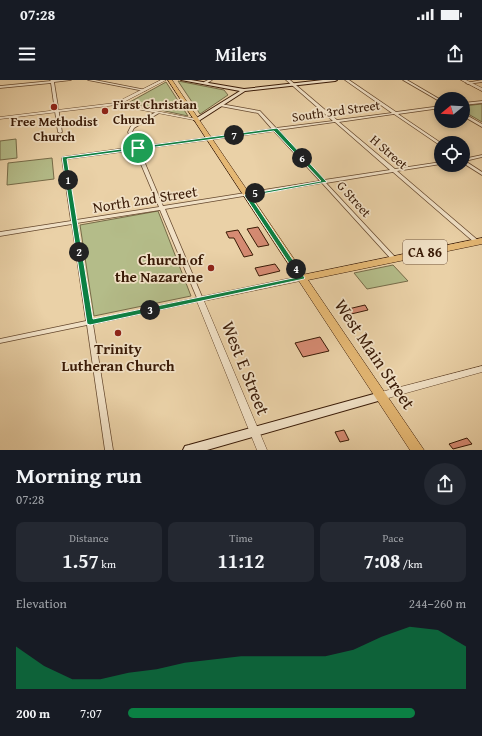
<!DOCTYPE html>
<html lang="en">
<head>
<meta charset="utf-8">
<style>
	:root { --surface:#171b24; --page:#242831; --text:#f1f3f6; --muted:#9ea1a6; --accent:#0b8043 }
	body { margin:0; font-family:"Gentium Book Plus",serif; background:var(--page); color:var(--text); height:100vh; display:flex; flex-direction:column; font-size:15px; white-space:nowrap }
	* { box-sizing:border-box; margin:0 }
	p { font-size:13px; color:var(--muted) }
	.icon { flex:none; width:22px; height:22px; fill:none; stroke:currentColor; stroke-width:2; stroke-linecap:round; stroke-linejoin:round }
	.map { position:relative; height:370px; overflow:hidden }
	.side { display:flex; flex-direction:column; background:var(--surface); flex:1 }
	.side>* { flex:none }
	.needle { width:26px; rotate:252deg }
	.buttons { position:absolute; left:434px; top:12px; display:grid; gap:8px }
	.buttons a { display:grid; place-items:center; width:36px; height:36px; border-radius:50%; background:var(--surface); box-shadow:0 2px 6px #0003; font-size:20px }
	.pin { position:absolute; display:grid; place-items:center; width:34px; height:34px; color:#fff; margin:-17px; border:2px solid #fff; border-radius:50%; box-shadow:0 1px 4px #0007 }
	.km { position:absolute; width:20px; height:20px; margin:-10px; border-radius:50%; background:#222; color:#fff; font-size:11px; line-height:20px; text-align:center }
	.round { display:grid; place-items:center; flex:none; width:42px; height:42px; border-radius:21px; background:var(--page) }
	.headline { display:flex; align-items:center; justify-content:space-between; height:68px; padding:0 16px }
	h1 { font-size:22px; font-weight:800; line-height:30px }
	.stats { display:grid; grid-template-columns:repeat(3,1fr); gap:6px; height:68px; padding:4px 16px }
	.stats div { display:grid; align-content:center; border-radius:8px; background:var(--page); text-align:center }
	.stats b { font-size:20px; font-weight:800 }
	.stats small { font-size:11px; font-weight:400 }
	.stats p { font-size:11px }
	.chart { height:112px; padding:8px 16px }
	.chart p { display:flex; justify-content:space-between }
	.chart svg { width:100%; height:72px; margin-top:4px; fill:var(--accent); opacity:.7 }
	ul { padding:0 16px; list-style:none; font-size:13px }
	li { display:grid; grid-template-columns:64px 48px 1fr; align-items:center; height:30px }
	li i { height:10px; border-radius:5px; background:var(--accent) }
	.status { display:flex; justify-content:space-between; align-items:center; height:28px; padding:0 20px; background:var(--surface); direction:ltr }
	.status svg { height:11px; fill:currentColor }
	header { display:flex; justify-content:space-between; align-items:center; height:52px; padding:0 16px; background:var(--surface); font-size:18px; font-weight:800 }
	.map>svg:first-child { display:block }
</style>
</head>
<body>
<div class="status"><b>07:28</b><svg viewBox="0 0 49 12"><path d="M0 12V9h3v3zM5 12V6h3v6zM10 12V3h3v9zM15 12V0h3v12zM26 1h20v11H26zM47 4h2v5h-2z"/></svg></div>
<header><svg class="icon" aria-label="menu" viewBox="0 0 24 24"><path d="M4 6h16M4 12h16M4 18h16"/></svg>Milers<svg class="icon" aria-label="share" viewBox="0 0 24 24"><path d="M12 15V3M7 8l5-5 5 5M5 13v7h14v-7"/></svg></header>
<div class="map">
<svg width="482" height="370" viewBox="0 0 482 370">
	<rect width="100%" height="100%" fill="#ead1a7"/>
	<filter id="stains"><feTurbulence type="fractalNoise" baseFrequency=".005" numOctaves="4"/><feColorMatrix values="0 0 0 0 .2 0 0 0 0 .09 0 0 0 0 .02 0 0 0 .5 -.17"/></filter>
	<radialGradient id="worn" r=".72"><stop offset=".6" stop-color="#630" stop-opacity="0"/><stop offset="1" stop-color="#630" stop-opacity=".3"/></radialGradient>
	<g fill="#b4bc89" stroke="#766b48">
		<polygon points="178,1 224,10 228,15 200,34"/>
		<polygon points="166,2 188,36 128,23"/>
		<polygon points="482,24 482,42 463,31 463,26"/>
		<polygon points="16,59 17,78 0,80 0,61"/>
		<polygon points="52,78 54,99 7,105 8,83"/>
		<polygon points="158,131 191,216 94,236 80,145"/>
		<polygon points="393,185 408,201 367,209 354,193"/>
	</g>
	<g fill="#d68b73" stroke="#391a06">
		<polygon points="258,147 269,165 258,167 247,149"/>
		<polygon points="238,150 253,175 244,177 234,158 229,158 226,152"/>
		<polygon points="275,184 280,191 259,196 255,188"/>
		<polygon points="365,225 368,230 347,235 344,230"/>
		<polygon points="320,257 329,271 303,277 295,263"/>
		<polygon points="344,350 349,360 340,362 335,352"/>
		<polygon points="467,358 472,364 453,369 449,364"/>
	</g>
	<g fill="none" stroke-linecap="round" stroke-linejoin="round">
		<g stroke="#65482e" stroke-width="1.5">
			<g id="minor">
				<polygon points="50,0 71,0 54,2 62,52 60,53 58,52 51,3 0,8 0,6 51,1"/>
				<polygon points="88,0 95,0 146,10 144,11"/>
				<polygon points="208,0 212,0 206,4 204,4 204,2"/>
				<path d="M286 0H290L337 40 392 33 345 0H349L396 32 441 26V28L398 34 441 63V66L394 34 339 42 395 89 441 82V84L397 91 480 162 477 164 475 163 393 92 326 103 396 178 397 179 396 180H392L322 103 165 129 203 219 200 221 93 244 113 370H105L87 245 0 263V259L86 241 72 144 0 156V152L71 141 62 78 63 77 134 67 128 52 131 46 156 32 159 33 134 48 132 52 138 67 272 49 258 33 220 26 219 25 221 24 260 31 276 48 333 41ZM335 42 390 90 324 100 278 50ZM274 51 320 101 163 126 139 69ZM135 70 159 127 76 140 66 79ZM160 130 197 218 92 240 77 143Z"/>
				<polygon points="403,0 407,0 441,20 441,22"/>
				<polygon points="482,0 482,2 468,4 466,3"/>
				<polygon points="482,21 482,23 463,25 463,23"/>
				<polygon points="463,33 482,44 482,47 463,36"/>
				<polygon points="482,75 482,77 465,81 482,92 482,95 463,83 463,79"/>
			</g>
		</g>
		<g stroke="#65482e" stroke-width="1">
			<g id="tertiary">
				<polygon points="161,0 166,0 120,24 197,39 199,39 199,41 116,25 0,39 0,37 115,23"/>
				<polygon points="461,0 466,0 482,8 482,11"/>
				<polygon points="302,196 306,198 305,200 204,221 267,370 257,370 196,219 200,217"/>
				<polygon points="482,286 482,292 381,320 378,319 376,316 378,313 381,312"/>
			</g>
		</g>
		<g stroke="#391a06" stroke-width="2">
			<g id="secondary">
				<polygon points="181,0 191,0 244,9 323,0 337,0 335,1 245,11 197,42 194,40 195,39 240,11"/>
				<polygon points="381,312 385,313 386,316 385,319 207,370 183,370 185,366 189,365"/>
			</g>
		</g>
		<g stroke="#391a06" stroke-width="1">
			<polygon id="primary" points="168,0 172,0 307,198 305,200 299,200"/>
		</g>
		<g stroke="#391a06" stroke-width="1">
			<polygon id="trunk" points="482,158 482,164 308,200 424,370 410,370 297,198 302,195"/>
		</g>
		<use href="#minor" fill="#f1e1c6" fill-rule="evenodd"/>
		<use href="#tertiary" fill="#f1e1c6" fill-rule="evenodd"/>
		<use href="#secondary" fill="#f1e1c6" fill-rule="evenodd"/>
		<use href="#primary" fill="#e5b874" fill-rule="evenodd"/>
		<use href="#trunk" fill="#e5b874" fill-rule="evenodd"/>
	</g>
	<path fill="#0b8043" stroke="#fff" fill-rule="evenodd" d="M277 48 327 102 250 116 305 198 304 199 90 245 87 244 62 77ZM274 51 321 101 244 115 298 197 93 239 67 79Z"/>
	<g fill="#8f2418" stroke="#f1e1c6" stroke-width="1.5">
		<circle cx="54" cy="27" r="4"/>
		<circle cx="105" cy="31" r="4"/>
		<circle cx="211" cy="188" r="4"/>
		<circle cx="118" cy="253" r="4"/>
	</g>
	<g text-anchor="middle" dominant-baseline="central" stroke-width="3.5" stroke-linejoin="round" paint-order="stroke">
		<g font-size="13" font-weight="bold" fill="#391a06" stroke="#f1e1c6" text-anchor="start">
			<text x="113" y="24">First Christian<tspan x="113" dy="15">Church</tspan></text>
			<text x="54" y="41" text-anchor="middle">Free Methodist<tspan x="54" dy="15">Church</tspan></text>
		</g>
		<g font-size="13" fill="#391a06" stroke="#f1e1c6">
			<text transform="translate(336 31) rotate(-8)">South 3rd Street</text>
			<text transform="translate(389 72) rotate(41)">H Street</text>
			<text transform="translate(354 119) rotate(48)">G Street</text>
		</g>
		<rect fill="#f1e1c6" stroke="#705640" stroke-width="1" x="403" y="160" width="44" height="24" rx="3"/>
		<g font-size="14" font-weight="bold" fill="#391a06">
			<text x="425" y="172">CA 86</text>
		</g>
		<g font-size="15" fill="#391a06" stroke="#f1e1c6">
			<text transform="translate(145 119) rotate(-9)">North 2nd Street</text>
		</g>
		<g font-size="15" font-weight="bold" fill="#391a06" stroke="#f1e1c6" text-anchor="end">
			<text x="203" y="179">Church of<tspan x="203" dy="17">the Nazarene</tspan></text>
			<text x="118" y="268" text-anchor="middle">Trinity<tspan x="118" dy="17">Lutheran Church</tspan></text>
		</g>
		<g font-size="18" fill="#391a06" stroke="#f1e1c6">
			<text transform="translate(375 274) rotate(56)">West Main Street</text>
			<text transform="translate(246 288) rotate(68)">West E Street</text>
		</g>
	</g>
	<rect width="100%" height="100%" filter="url(#stains)"/>
	<rect width="100%" height="100%" fill="url(#worn)"/>
</svg>
<div class="buttons">
<a><svg class="needle" viewBox="-14 -14 28 28"><path d="M0-13l5 13h-10z" fill="#e53935"/><path d="M0 13l5-13h-10z" fill="#9ea1a6"/></svg></a>
<a><svg class="icon" aria-label="locate" viewBox="0 0 24 24"><circle cx="12" cy="12" r="6"/><path d="M12 2v4M12 18v4M2 12h4M18 12h4"/></svg></a>
</div>
<div class="pin" style="left:138px;top:68px;background:#1e9e55"><svg class="icon" aria-label="arrive" viewBox="0 0 24 24"><path d="M6 21V4h12l-3 4 3 4H6"/></svg></div>
<b class="km" style="left:68px;top:100px">1</b>
<b class="km" style="left:79px;top:172px">2</b>
<b class="km" style="left:150px;top:230px">3</b>
<b class="km" style="left:296px;top:189px">4</b>
<b class="km" style="left:255px;top:113px">5</b>
<b class="km" style="left:302px;top:78px">6</b>
<b class="km" style="left:234px;top:55px">7</b>
</div>
<section class="side">
<div class="headline"><div><h1>Morning run</h1><p>07:28</p></div><a class="round"><svg class="icon" aria-label="share" viewBox="0 0 24 24"><path d="M12 15V3M7 8l5-5 5 5M5 13v7h14v-7"/></svg></a></div>
<div class="stats">
<div><p>Distance</p><b>1.57<small> km</small></b></div>
<div><p>Time</p><b>11:12</b></div>
<div><p>Pace</p><b>7:08<small> /km</small></b></div>
</div>
<div class="chart"><p><span>Elevation</span>244–260 m</p>
<svg viewBox="0 0 160 44" preserveAspectRatio="none"><path d="M0 44V18L10 30L20 38L30 38L40 34L50 32L60 28L70 26L80 24L90 24L100 24L110 24L120 20L130 12L140 6L150 8L160 18V44z"/></svg>
</div>
<ul>
<li><b>200 m</b>7:07<i style="width:85%"></i></li>
</ul>
</section>
</body>
</html>
